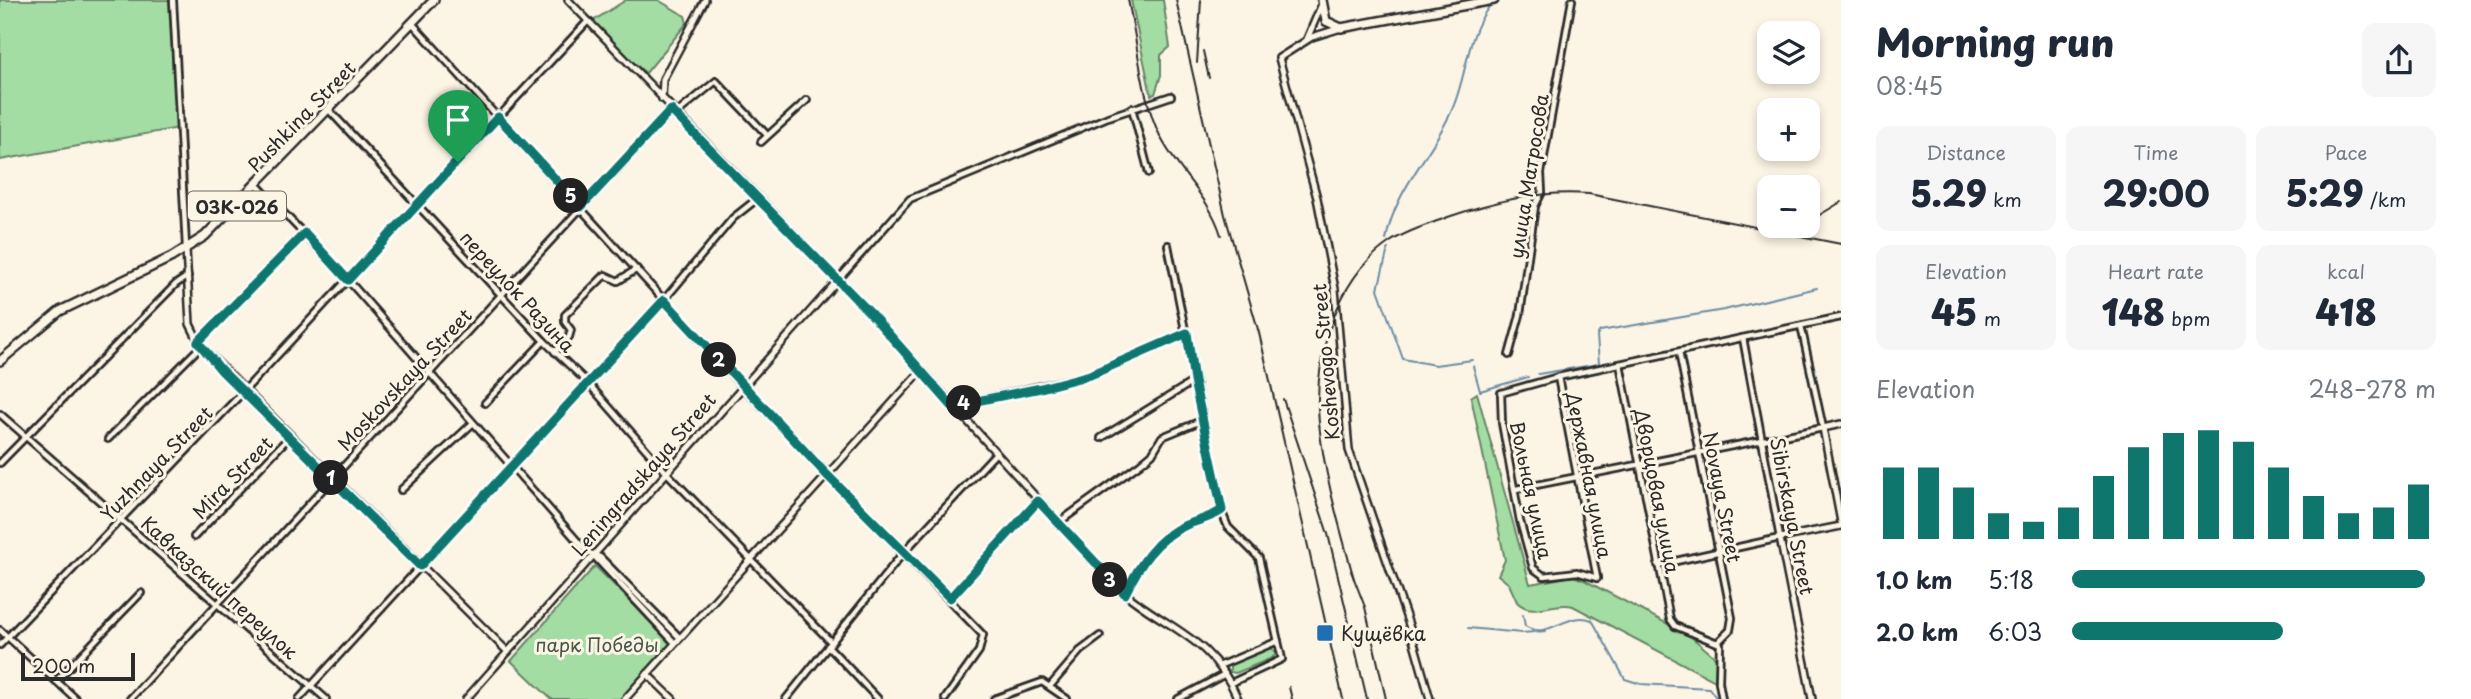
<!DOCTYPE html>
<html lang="en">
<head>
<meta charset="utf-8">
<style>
	:root { --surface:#fff; --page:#f6f6f7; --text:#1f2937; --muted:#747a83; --accent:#0f766e }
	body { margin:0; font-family:"Playpen Sans",sans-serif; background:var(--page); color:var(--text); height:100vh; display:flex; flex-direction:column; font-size:26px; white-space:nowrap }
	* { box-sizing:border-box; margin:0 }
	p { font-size:23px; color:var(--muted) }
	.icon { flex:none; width:38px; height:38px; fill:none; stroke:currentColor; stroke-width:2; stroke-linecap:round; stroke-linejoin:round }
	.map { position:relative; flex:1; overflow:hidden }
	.sheet { display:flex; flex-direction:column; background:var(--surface); width:630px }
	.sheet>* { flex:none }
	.buttons { position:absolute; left:1757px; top:21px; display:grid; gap:14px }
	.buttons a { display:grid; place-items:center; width:63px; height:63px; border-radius:14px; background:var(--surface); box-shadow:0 4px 10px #0003; font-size:35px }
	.scale { position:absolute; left:21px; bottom:18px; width:114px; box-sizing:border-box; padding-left:7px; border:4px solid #2b2b2b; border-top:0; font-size:19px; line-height:24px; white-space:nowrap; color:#2b2b2b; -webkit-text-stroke:5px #fcf5e5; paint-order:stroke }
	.pin { position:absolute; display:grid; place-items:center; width:60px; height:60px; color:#fff; margin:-72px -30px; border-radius:50% 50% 50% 0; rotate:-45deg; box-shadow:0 0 7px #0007 }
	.pin .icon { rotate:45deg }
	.km { position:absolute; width:35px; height:35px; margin:-18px; border-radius:50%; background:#222; color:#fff; font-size:19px; line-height:35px; text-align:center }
	.round { display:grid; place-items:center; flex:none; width:74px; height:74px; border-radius:14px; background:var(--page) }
	.summary { display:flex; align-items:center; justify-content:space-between; height:119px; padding:0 35px }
	h1 { font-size:38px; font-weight:800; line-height:52px }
	.metrics { display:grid; grid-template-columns:repeat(3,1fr); gap:10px; height:119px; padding:7px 35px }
	.metrics div { display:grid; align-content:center; border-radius:14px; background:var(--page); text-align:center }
	.metrics b { font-size:35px; font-weight:800 }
	.metrics small { font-size:19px; font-weight:400 }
	.metrics p { font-size:19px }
	.chart { height:196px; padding:14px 35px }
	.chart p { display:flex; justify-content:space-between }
	.chart svg { width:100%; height:126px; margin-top:7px; stroke:var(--accent); stroke-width:6 }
	ul { padding:0 35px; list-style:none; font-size:23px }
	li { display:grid; grid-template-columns:112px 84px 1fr; align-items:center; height:52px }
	li i { height:18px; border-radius:9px; background:var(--accent) }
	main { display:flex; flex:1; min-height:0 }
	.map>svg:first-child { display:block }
</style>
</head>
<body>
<main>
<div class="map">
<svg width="1841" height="699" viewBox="0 0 1841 699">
	<rect width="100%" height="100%" fill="#fcf5e5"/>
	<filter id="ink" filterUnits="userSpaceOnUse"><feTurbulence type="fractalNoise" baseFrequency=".0143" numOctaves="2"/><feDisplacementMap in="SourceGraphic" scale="14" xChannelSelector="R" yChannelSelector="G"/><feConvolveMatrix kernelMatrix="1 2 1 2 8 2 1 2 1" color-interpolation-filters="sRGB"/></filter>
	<g filter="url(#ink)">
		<g fill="#a3dda3" stroke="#678467" stroke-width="2">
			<polygon points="0,0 170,0 179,128 0,160"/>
			<polygon points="626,0 658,0 685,16 687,23 646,73 627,58 593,21"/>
			<polygon points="1131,0 1163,0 1170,47 1161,55 1161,75 1155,94 1151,95"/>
			<path d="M1477 393 1530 584 1573 576 1584 580 1689 635 1716 658 1715 681 1573 606C1555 600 1533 618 1517 602L1509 584 1498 575 1505 560 1471 397Z"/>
			<polygon points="595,566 672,643 622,699 551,699 511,661"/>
			<polygon points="1270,646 1276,654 1272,658 1236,673 1230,672 1230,664"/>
		</g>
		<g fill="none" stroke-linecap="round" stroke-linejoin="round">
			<g stroke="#6b8da4" stroke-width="2">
				<path d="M1386 240C1394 191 1431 156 1451 112 1467 78 1466 36 1489 7"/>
				<polyline points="1388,249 1378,289 1403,359 1435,365 1472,360"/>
				<polyline points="1473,366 1480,391 1528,377"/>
				<polyline points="1538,374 1599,364 1597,335 1600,331 1724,310 1817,288"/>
				<path d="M1523 615 1525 626C1550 641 1566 610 1592 620L1625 679 1641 684 1709 688 1717 699"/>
				<polyline points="1468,628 1522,633 1546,631"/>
			</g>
			<g stroke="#2b2b2b" stroke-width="10">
				<g id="minor">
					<polyline points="173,0 186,247"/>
					<polyline points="412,23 742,386 983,635 979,651 945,699"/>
					<polyline points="1132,108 1149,173"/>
					<polyline points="329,110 544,341 588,383 665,471 831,642"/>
					<polyline points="677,113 716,81 767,135"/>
					<polyline points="761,142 807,100"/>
					<polyline points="257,185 348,280 587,552 600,557 680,638"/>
					<polyline points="1168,245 1221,510 1228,527 1259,558 1282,659 1231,683"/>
					<polyline points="838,280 910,199 1108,117 1171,96"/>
					<polyline points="198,342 305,233"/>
					<polyline points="555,352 569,337 571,330 565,322 565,315 605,275 618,281 637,269"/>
					<polyline points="1679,352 1732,618 1730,630 1718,642"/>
					<polyline points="1509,355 1520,315 1535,206 1542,192 1541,173 1572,0"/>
					<polyline points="1620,364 1670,619 1675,626 1720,644 1719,682 1722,699"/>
					<polyline points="1558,377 1597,578"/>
					<polyline points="485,403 544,341"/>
					<polyline points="952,406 1090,375 1187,333"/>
					<polyline points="0,414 326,699"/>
					<polyline points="1101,438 1194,381"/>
					<polyline points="108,439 201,346"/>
					<polyline points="0,463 176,284 188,276"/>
					<polyline points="1516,489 1823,428 1801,326"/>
					<polyline points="401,490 472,424"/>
					<polyline points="1058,523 1140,464 1152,454 1162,437 1203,420"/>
					<polyline points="194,537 290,436"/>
					<polyline points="593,555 675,643"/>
					<polyline points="1658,565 1780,538 1743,338"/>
					<polyline points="1597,578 1577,572 1544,576 1533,568 1520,521 1502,423 1501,393 1558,377 1841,317"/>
					<path d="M1125 594C1138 567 1156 538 1186 525 1198 520 1211 518 1221 510"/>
					<polyline points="950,598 1038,501"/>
					<polyline points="0,630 76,699"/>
					<polyline points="0,645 244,391 588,21"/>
					<polyline points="828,646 878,699"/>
					<polyline points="1221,665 1278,641"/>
					<polyline points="56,681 141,593"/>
					<polyline points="1051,685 1080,651 1100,636"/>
					<polyline points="130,699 671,110"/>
					<polyline points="299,699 664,300 733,218 757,199"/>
					<polyline points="786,699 903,553 995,454"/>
					<polyline points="994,699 1042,682 1067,699"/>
					<polyline points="1178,699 1225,674"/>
				</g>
			</g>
			<g stroke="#2b2b2b" stroke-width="10">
				<g id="tertiary">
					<path d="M568 0 872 315 1115 585C1163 629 1210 633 1238 699"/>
					<polyline points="1341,28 1312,37 1279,58 1317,198 1335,289 1349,450 1409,625 1430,699"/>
					<polyline points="1307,39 1322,4"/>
					<polyline points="662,99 663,79 705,0"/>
					<polyline points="186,249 190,324 201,346 508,652"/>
					<polyline points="1841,424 1823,428 1841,522"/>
					<polyline points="647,674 673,699"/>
					<polyline points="466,699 838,280"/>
					<polyline points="625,699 921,371"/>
					<polyline points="1812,699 1780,538 1841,526"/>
				</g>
			</g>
			<g stroke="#2b2b2b" stroke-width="12">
				<g id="primary">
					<polyline points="1322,0 1326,21 1341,28 1494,0"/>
					<polyline points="0,361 60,311 172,257 205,236 434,0"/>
				</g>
			</g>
			<use href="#minor" stroke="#fcf5e5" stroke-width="4.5"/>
			<use href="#tertiary" stroke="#fcf5e5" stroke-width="5"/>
			<use href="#primary" stroke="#fcf5e5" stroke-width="7"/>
			<g stroke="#2b2b2b" stroke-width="2">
				<path d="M1128 0C1138 43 1141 99 1161 138 1179 173 1209 196 1221 235"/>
				<polyline points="1176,0 1225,215 1259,333 1343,699"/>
				<polyline points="1203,51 1209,78"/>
				<polyline points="1197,63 1201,0"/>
				<polyline points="1808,222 1841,202"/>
				<polyline points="1283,399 1328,534 1367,699"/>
				<polyline points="1351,571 1365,607 1386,699"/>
				<path d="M1354 579C1340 528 1324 475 1319 423 1313 360 1335 279 1390 242 1408 230 1428 225 1448 217 1495 201 1540 190 1589 194L1841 244"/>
				<polyline points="1289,687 1292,699"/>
			</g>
		</g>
	</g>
	<g fill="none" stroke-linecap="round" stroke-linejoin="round" filter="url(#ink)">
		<g stroke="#fff" stroke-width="14">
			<path id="route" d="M671 110 872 315 952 406 1041 388 1090 375 1187 333 1194 381 1222 510C1211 518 1198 520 1186 525 1156 538 1138 567 1125 594L1038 501 950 598 826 474 664 300 420 566 221 370 198 342 305 233 348 280 498 117 581 207Z"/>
		</g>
		<use href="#route" stroke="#0f766e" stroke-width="9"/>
	</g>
	<rect fill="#1f6fb2" stroke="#fcf5e5" stroke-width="2.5" x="1316" y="624" width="18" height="18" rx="3.5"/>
	<g text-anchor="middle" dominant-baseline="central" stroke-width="6" stroke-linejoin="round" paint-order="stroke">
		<rect fill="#fcf5e5" stroke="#6a6863" stroke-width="2" x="188" y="191.5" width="98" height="29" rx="5"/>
		<g font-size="18" font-weight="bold" fill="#2b2b2b">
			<text x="237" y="206">03К-026</text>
		</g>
		<g font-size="19" fill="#2b2b2b" stroke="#fcf5e5">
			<text transform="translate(301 116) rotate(-46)">Pushkina Street</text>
			<text transform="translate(1528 176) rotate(-81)">улица Матросова</text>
			<text transform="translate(518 291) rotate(47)">переулок Разина</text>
			<text transform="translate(1325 362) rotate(-95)">Koshevogo Street</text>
			<text transform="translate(404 379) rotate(-47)">Moskovskaya Street</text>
			<text transform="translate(156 463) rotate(-46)">Yuzhnaya Street</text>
			<text transform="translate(643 474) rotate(-49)">Leningradskaya Street</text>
			<text transform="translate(1590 475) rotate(79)">Державная улица</text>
			<text transform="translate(232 477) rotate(-46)">Mira Street</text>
			<text transform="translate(1532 490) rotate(78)">Вольная улица</text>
			<text transform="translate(1658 491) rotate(79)">Дворцовая улица</text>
			<text transform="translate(1723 497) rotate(79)">Novaya Street</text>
			<text transform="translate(1793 516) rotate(79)">Sibirskaya Street</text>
			<text transform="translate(220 587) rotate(42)">Кавказский переулок</text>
		</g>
		<g font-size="19" fill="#2b2b2b" stroke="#fcf5e5" text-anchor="start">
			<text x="1341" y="633">Кущёвка</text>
		</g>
		<g font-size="19" fill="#495849" stroke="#fcf5e5">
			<text x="597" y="644">парк Победы</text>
		</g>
	</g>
</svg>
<div class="buttons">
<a><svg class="icon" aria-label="layers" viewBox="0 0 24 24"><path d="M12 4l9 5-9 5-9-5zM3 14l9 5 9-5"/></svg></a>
<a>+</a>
<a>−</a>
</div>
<div class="scale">200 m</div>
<div class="pin" style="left:458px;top:162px;background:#1e9e55"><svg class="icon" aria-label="arrive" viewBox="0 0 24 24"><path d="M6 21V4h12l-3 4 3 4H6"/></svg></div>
<b class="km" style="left:331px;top:478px">1</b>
<b class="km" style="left:719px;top:360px">2</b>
<b class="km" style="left:1110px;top:580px">3</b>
<b class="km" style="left:964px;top:403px">4</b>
<b class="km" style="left:571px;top:196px">5</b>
</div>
<section class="sheet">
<div class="summary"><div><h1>Morning run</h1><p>08:45</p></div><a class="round"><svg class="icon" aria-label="share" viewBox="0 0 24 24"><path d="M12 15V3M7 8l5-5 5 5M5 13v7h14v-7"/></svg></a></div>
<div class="metrics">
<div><p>Distance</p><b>5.29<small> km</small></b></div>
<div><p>Time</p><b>29:00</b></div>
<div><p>Pace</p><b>5:29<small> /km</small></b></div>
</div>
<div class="metrics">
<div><p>Elevation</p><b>45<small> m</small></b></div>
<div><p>Heart rate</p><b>148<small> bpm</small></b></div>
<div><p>kcal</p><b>418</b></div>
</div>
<div class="chart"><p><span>Elevation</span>248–278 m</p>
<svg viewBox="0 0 160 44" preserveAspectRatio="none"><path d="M5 44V19M15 44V19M25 44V26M35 44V35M45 44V38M55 44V33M65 44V22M75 44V12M85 44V7M95 44V6M105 44V10M115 44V19M125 44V29M135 44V35M145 44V33M155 44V25"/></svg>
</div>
<ul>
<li><b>1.0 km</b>5:18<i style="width:97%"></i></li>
<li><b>2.0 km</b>6:03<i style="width:58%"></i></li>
</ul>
</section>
</main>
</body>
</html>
